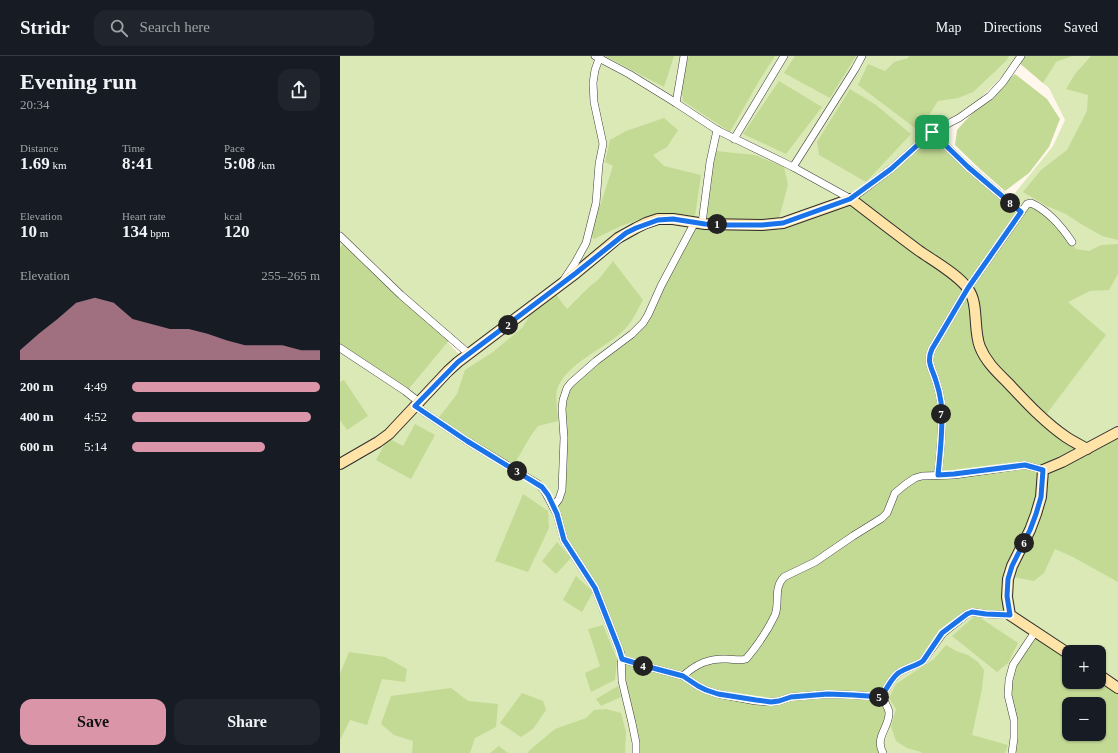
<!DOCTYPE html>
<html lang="en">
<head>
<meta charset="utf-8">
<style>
	:root { --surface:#171b24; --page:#20242c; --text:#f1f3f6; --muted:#9ea1a6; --line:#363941; --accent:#da95a9 }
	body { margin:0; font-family:Georgia,serif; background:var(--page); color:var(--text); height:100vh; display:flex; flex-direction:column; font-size:15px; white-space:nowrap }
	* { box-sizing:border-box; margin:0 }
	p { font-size:13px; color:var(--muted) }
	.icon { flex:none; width:22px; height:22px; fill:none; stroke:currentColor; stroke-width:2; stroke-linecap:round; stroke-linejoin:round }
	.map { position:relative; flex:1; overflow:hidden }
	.details { display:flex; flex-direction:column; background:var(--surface); width:340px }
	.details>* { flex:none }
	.tools { position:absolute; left:722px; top:589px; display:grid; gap:8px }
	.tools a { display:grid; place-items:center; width:44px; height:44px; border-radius:8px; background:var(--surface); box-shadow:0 1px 3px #0004; font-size:20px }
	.pin { position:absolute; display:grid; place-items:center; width:34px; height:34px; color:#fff; margin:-17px; border-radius:8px; box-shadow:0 2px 6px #0006 }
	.km { position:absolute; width:20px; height:20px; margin:-10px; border-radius:50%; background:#222; color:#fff; font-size:11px; line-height:20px; text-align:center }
	.round { display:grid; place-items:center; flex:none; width:42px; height:42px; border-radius:12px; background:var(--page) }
	.head { display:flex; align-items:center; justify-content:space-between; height:68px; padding:0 20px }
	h1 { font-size:22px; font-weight:700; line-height:30px }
	.metrics { display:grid; grid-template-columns:repeat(3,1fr); gap:6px; height:68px; padding:4px 20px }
	.metrics div { display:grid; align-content:center }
	.metrics b { font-size:17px; font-weight:700 }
	.metrics small { font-size:11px; font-weight:400 }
	.metrics p { font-size:11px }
	.chart { height:112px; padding:8px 20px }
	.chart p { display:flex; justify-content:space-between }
	.chart svg { width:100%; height:72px; margin-top:4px; fill:var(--accent); opacity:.7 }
	.action { display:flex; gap:8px; margin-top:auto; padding:8px 20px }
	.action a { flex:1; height:46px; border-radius:12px; background:var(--accent); color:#111; font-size:16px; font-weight:700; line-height:46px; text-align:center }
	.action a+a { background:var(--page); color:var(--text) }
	ul { padding:0 20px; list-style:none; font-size:13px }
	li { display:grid; grid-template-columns:64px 48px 1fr; align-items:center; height:30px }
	li i { height:10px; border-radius:5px; background:var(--accent) }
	header { display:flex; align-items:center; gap:24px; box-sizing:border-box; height:56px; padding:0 20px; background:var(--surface); border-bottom:1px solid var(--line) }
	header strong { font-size:19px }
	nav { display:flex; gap:22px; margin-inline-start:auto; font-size:14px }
	.search { width:280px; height:36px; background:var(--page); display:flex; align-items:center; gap:10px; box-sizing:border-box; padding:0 14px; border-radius:12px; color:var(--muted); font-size:15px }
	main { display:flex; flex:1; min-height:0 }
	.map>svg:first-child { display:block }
</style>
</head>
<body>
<header>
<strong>Stridr</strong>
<div class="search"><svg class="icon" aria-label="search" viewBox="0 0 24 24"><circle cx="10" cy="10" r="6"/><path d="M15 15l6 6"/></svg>Search here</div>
<nav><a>Map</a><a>Directions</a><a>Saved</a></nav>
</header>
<main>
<section class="details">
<div class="head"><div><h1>Evening run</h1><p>20:34</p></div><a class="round"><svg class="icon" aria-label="share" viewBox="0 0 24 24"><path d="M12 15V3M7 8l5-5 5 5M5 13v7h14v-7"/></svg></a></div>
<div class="metrics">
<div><p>Distance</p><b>1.69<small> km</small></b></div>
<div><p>Time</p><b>8:41</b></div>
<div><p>Pace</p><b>5:08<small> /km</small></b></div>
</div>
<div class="metrics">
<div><p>Elevation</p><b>10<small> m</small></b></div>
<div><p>Heart rate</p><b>134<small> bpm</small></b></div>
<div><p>kcal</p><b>120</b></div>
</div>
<div class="chart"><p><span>Elevation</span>255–265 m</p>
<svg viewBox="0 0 160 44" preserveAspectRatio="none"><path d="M0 44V38L10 28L20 19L30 9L40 6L50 9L60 19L70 22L80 25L90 25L100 28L110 32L120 35L130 35L140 35L150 38L160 38V44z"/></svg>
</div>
<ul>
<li><b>200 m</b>4:49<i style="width:100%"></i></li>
<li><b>400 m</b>4:52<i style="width:95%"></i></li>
<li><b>600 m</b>5:14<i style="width:71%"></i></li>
</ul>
<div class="action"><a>Save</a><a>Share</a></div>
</section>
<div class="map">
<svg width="778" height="697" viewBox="0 0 778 697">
	<rect width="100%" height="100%" fill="#fff7ec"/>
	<path fill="#dbe9b6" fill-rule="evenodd" d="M0 0H778V634L759 621V596H729L673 663 670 697H542L539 639 615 566 667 546 702 364 667 147 713 90 725 64 709 32 677 5 622 61 603 68 594 59 592 76 255 532 281 603 287 646 293 697H0ZM72 249 121 291 138 292 102 319 119 298Z"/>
	<g fill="#c3da95" fill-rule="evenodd">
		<polygon points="265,0 334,0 324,31"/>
		<polygon points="349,0 435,0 419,25 390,76 343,45 340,26"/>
		<polygon points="455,0 516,0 490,42 444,17"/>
		<polygon points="569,0 669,0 666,5 633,36 618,42 598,45 579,75 518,29 528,8 545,15 554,6 568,2"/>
		<polygon points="680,0 732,0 716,6 703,27 677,5"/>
		<polygon points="751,0 778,0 778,184 762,180 741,168 726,158 707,150 683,136 701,114 727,94 747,55 748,39 726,33 735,18"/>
		<polygon points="675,18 707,43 720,63 709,91 689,117 665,135 640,113 615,89 617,74 646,42"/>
		<polygon points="439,25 482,51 446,98 403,78"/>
		<polygon points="510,33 536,49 571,78 526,126 479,99 477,86"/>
		<polygon points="324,62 338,74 327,91 313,99 324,110 361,119 355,160 318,157 281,170 254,183 250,178 262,144 273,110 265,106 270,84 286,75"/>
		<polygon points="592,76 679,154 686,145 718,170 736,193 749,195 761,189 778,188 778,218 769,234 750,235 728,246 766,279 702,364 743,393 778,373 778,526 733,501 715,493 704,517 694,525 669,520 667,559 630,554 615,566 585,603 556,617 539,639 548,654 542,697 294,697 281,599 255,532 222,485 214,447 220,438 223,418 220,361 221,336 228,327 301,269 354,168 438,170 516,142"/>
		<polygon points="376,95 415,99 444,111 448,129 439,162 414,168 363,162"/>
		<polygon points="5,185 111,282 67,335 0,291 0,192"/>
		<path d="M273 205 303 244C298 253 292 266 285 273 267 292 224 308 217 334 215 341 218 357 218 365L198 370 190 381 175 407 165 409 97 364 117 338 125 314 153 296 183 271 191 257 214 236 227 253 250 230 258 224Z"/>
		<polygon points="4,324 28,360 7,374 0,364 0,326"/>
		<polygon points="75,368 95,379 71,423 36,404 48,382 63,390"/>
		<polygon points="183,438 208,455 209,472 188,516 155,505"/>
		<polygon points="217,486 231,502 216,518 202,505"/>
		<polygon points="236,520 253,536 242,556 223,544"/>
		<polygon points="636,559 678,587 668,607 657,616 612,580"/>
		<polygon points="263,569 277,603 275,624 251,636 245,617 260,610 248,573"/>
		<path d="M692 575 729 600V626H759V621L778 634V697H670L673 681 669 612ZM729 648H759V678H729Z"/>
		<polygon points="606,589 616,595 628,599 638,606 644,614 642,633 632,679 668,689 665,697 581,697 581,696 567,692 556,685 551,671 556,653 549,642 556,628 594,603"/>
		<polygon points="9,596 45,601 67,613 65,626 42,623 27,669 10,664 0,684 0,618"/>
		<polygon points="278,630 281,641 261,650 256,643"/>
		<polygon points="111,632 128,645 158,648 156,671 135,682 130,697 72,697 73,685 54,679 41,668 51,640"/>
		<polygon points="182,637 203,645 206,654 193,673 181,681 160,667"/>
		<polygon points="266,653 281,657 286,676 285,697 187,697 190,694 215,673 246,662 254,654"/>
		<polygon points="159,690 168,697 150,697"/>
	</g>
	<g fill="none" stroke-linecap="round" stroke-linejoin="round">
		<g stroke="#3f3f3f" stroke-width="8">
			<g id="street">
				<polyline points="255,0 289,18 336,47 377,74 453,111 511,143 551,113 592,76 619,62 650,40 663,26 681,0"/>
				<polyline points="336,47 344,0"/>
				<polyline points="592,76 628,111 681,156"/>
				<polyline points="394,83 444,0"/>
				<polyline points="453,111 515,13 522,0"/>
				<polyline points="362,167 370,106 377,74"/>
				<polyline points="0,180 61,239 129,298"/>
				<polyline points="223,225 235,207 246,187 256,147 259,108 263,88 254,46 253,27 255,14 260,0"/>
				<polyline points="0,292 65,335 79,346"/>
				<polyline points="75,350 127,385 198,428 204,434 217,458 224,484 255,532 281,598 282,625 292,667 296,687 296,697"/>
				<path d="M598 419C600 396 604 368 601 346 600 339 598 331 596 325 592 312 586 306 592 293L628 232 687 148 691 147C709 155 722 171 732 186"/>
				<polyline points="213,451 219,443 222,434 224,382 222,353 223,344 227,332 231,327 256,305 292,278 303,267 308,259 321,230 355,166"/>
				<path d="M281 603 309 611 343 620 358 630 366 634 378 638 416 645 431 646 439 645 451 641 488 638 513 639 542 641C545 634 554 619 560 616 568 611 576 610 583 605L603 577 627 558 632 556 646 558 670 559"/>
				<path d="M343 620C356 608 369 602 387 603 393 603 400 605 406 603 417 590 428 574 435 559 440 547 433 532 444 521L475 506 513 480 542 462 547 457 555 437 566 428 575 422 582 420 614 419 685 409 703 414"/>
				<path d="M542 641C544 645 548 651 549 656 550 671 534 681 543 697"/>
				<polyline points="672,697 674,682 674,664 668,639 669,624 673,609 695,576"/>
			</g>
		</g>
		<g stroke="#2e2e2e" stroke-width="12">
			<g id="secondary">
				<path d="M0 408 38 386 49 378 108 315 118 306 236 217 278 182 296 172 306 167 318 163H333L365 168 422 169 443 167 511 143C533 160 555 177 578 194 592 204 619 219 628 233 639 247 633 274 640 291 646 306 657 316 668 327 686 346 704 366 726 381 732 385 740 389 747 393"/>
				<polyline points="729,598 670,559 667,541 668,523 672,510 690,474 696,458 701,441 703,414 722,406 778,376"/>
				<polyline points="759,619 778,632"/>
			</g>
		</g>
		<use href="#street" stroke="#fff" stroke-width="7"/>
		<use href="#secondary" stroke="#ffe3a7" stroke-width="10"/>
	</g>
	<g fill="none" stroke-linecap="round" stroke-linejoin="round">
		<g stroke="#fff" stroke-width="8">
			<path id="route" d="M592 76 628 111 681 156 628 232 592 293C586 306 592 312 596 325 598 331 600 339 601 346 604 368 600 397 598 419L614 418 685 409 703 414 701 441 696 458 690 474 672 510 668 523 667 540 670 559 646 558 632 556 627 558 602 577 583 605C576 610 568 611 560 616 554 619 545 634 542 641L513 639 488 638 451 641 439 645 431 646 416 644 378 638 366 634 358 630 343 620 309 611 282 603 279 593 255 532 224 484 217 458 208 439 202 431 127 385 75 350 118 306 236 217 286 177 296 172 318 164 333 163 365 168 388 169H422L443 167 510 143 551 113Z"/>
		</g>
		<use href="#route" stroke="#1a73e8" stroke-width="5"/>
	</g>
</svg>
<div class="tools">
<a>+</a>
<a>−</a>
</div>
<div class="pin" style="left:592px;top:76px;background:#1e9e55"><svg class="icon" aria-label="arrive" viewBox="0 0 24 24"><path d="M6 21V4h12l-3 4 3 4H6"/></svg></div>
<b class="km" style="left:377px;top:168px">1</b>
<b class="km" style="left:168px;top:269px">2</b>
<b class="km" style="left:177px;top:415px">3</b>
<b class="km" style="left:303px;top:610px">4</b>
<b class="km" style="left:539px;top:641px">5</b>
<b class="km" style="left:684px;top:487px">6</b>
<b class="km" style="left:601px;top:358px">7</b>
<b class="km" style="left:670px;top:147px">8</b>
</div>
</main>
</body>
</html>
